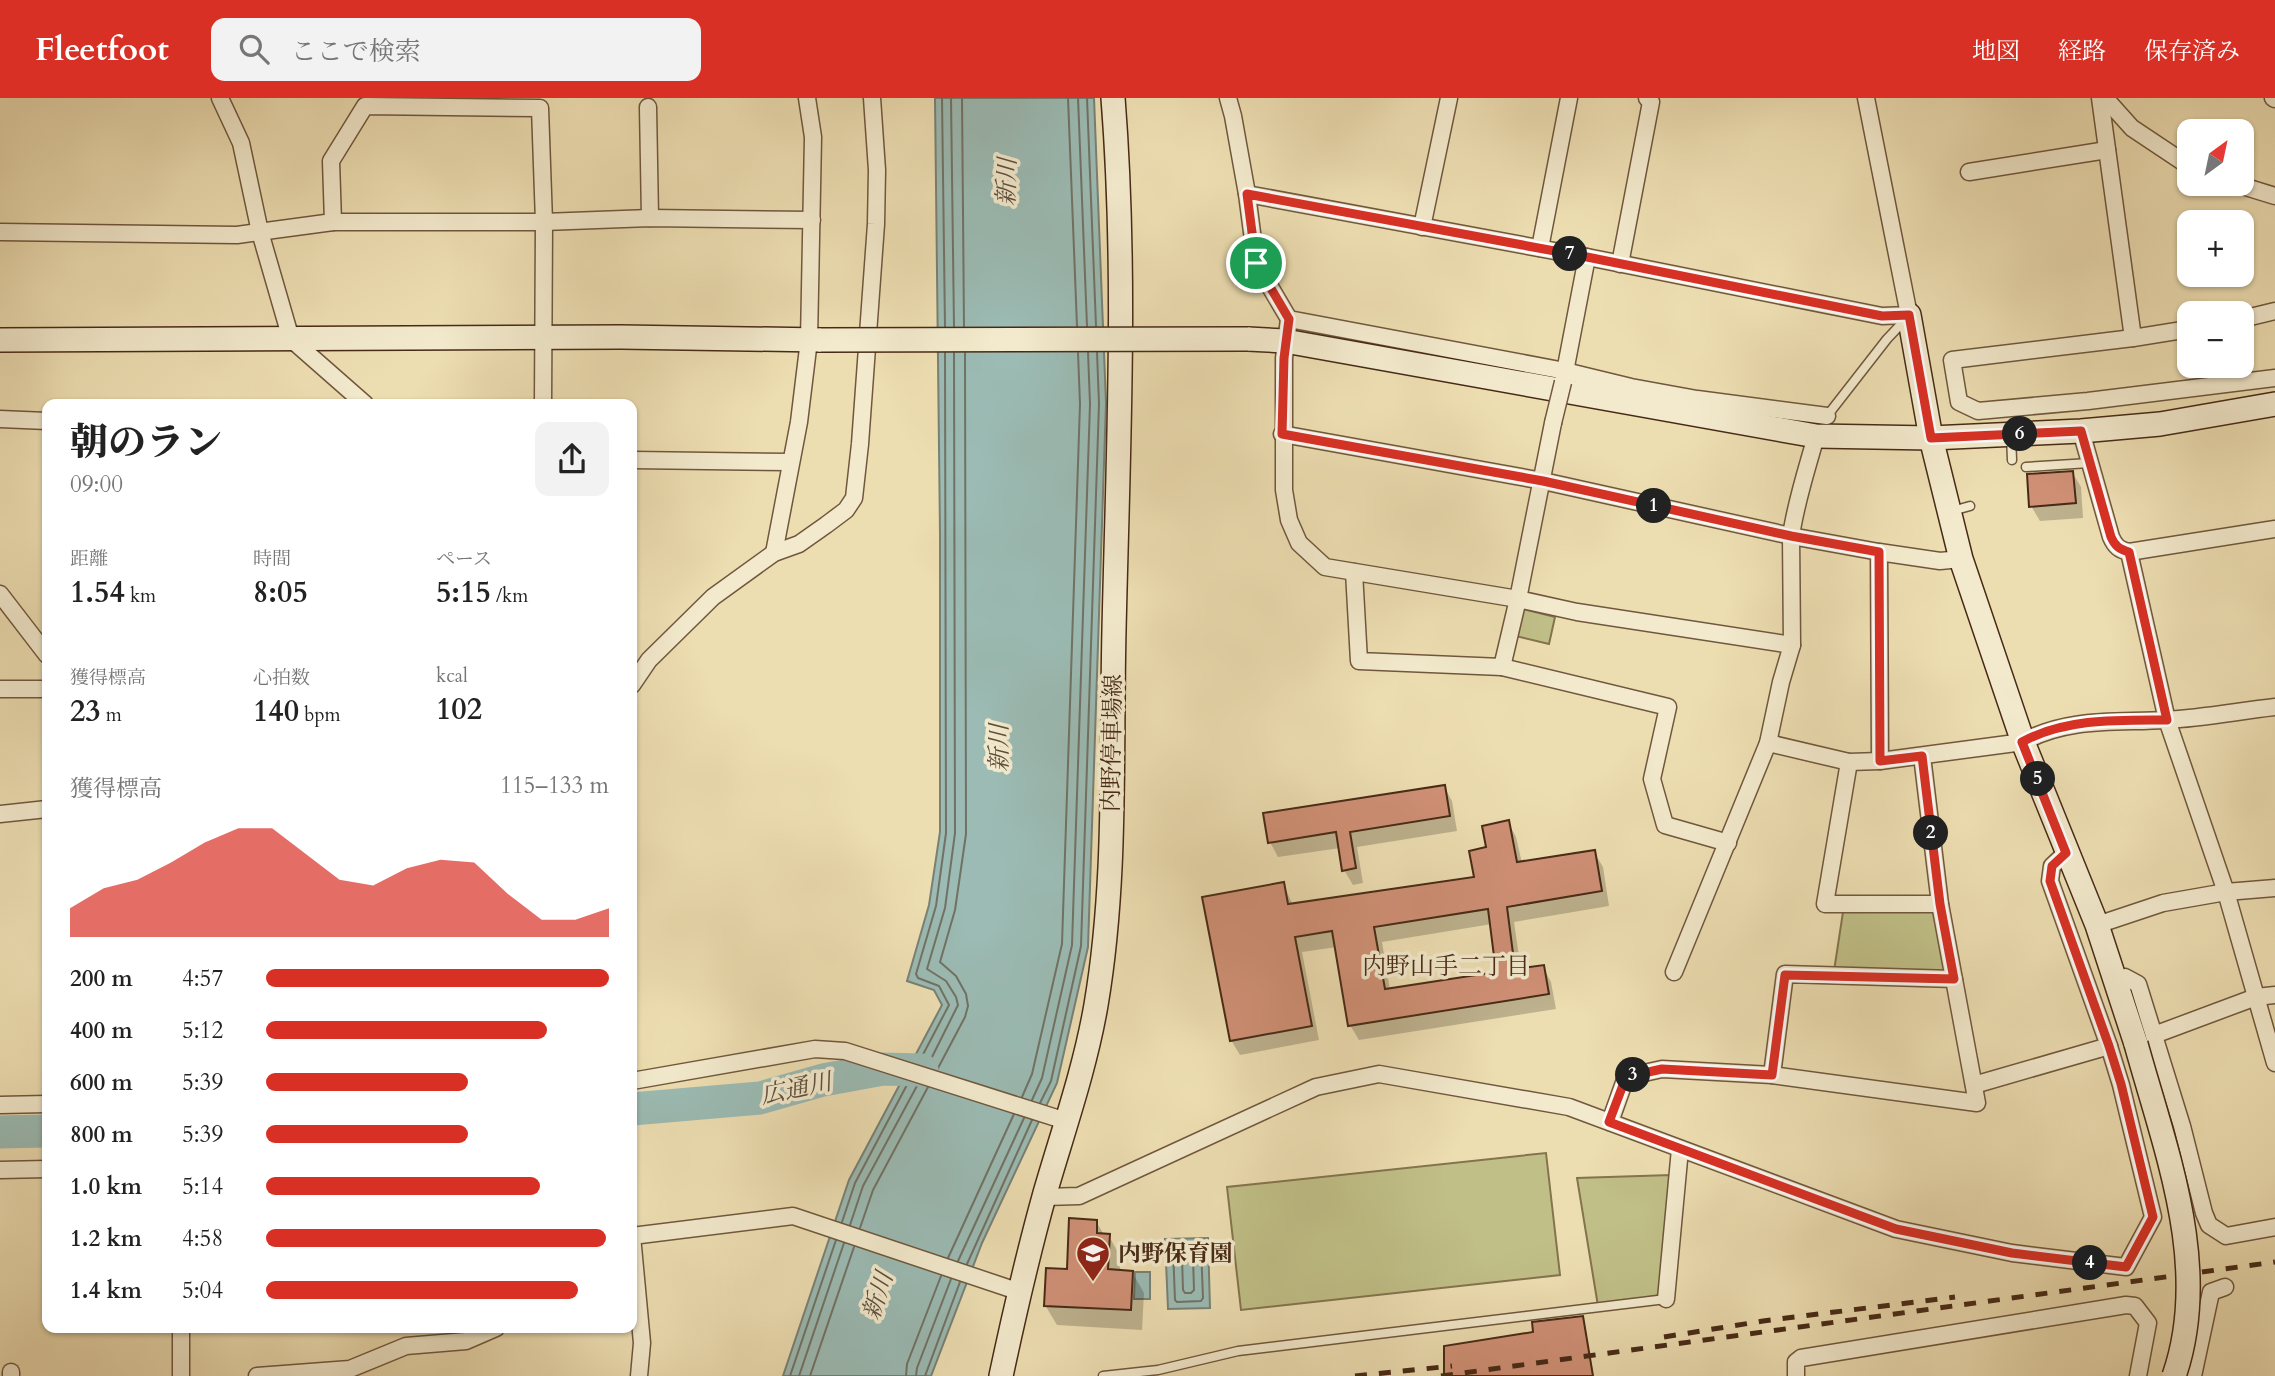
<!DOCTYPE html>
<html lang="ja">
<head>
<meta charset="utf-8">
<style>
	:root { --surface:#fff; --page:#f2f2f2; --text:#222; --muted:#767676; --accent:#d93025 }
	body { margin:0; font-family:Cardo,"Noto Serif JP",serif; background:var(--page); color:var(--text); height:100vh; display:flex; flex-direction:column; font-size:26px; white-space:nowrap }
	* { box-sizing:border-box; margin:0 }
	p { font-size:23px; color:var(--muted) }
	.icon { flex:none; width:38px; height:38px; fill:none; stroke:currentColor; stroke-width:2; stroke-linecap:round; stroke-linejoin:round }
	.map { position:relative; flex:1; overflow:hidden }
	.drawer { position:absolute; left:42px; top:301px; width:595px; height:934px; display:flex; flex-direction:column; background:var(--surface); border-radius:14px; box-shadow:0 2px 5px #0004 }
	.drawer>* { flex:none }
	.needle { width:46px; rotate:33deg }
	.fabs { position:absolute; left:2177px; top:21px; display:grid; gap:14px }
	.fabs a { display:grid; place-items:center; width:77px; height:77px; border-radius:14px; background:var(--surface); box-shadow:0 2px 5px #0004; font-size:35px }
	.pin { position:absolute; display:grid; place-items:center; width:60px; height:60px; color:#fff; margin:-30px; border:4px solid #fff; border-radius:50%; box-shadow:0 2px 7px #0007 }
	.km { position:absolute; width:35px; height:35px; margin:-18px; border-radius:50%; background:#222; color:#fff; font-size:19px; line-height:35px; text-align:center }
	.round { display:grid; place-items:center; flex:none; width:74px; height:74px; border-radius:14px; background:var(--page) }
	.summary { display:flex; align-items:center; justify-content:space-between; height:119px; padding:0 28px }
	h1 { font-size:38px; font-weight:800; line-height:52px }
	.figures { display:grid; grid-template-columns:repeat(3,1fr); gap:10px; height:119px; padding:7px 28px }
	.figures div { display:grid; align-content:center }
	.figures b { font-size:30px; font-weight:800 }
	.figures small { font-size:19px; font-weight:400 }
	.figures p { font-size:19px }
	.chart { height:196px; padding:14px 28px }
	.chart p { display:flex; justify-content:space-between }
	.chart svg { width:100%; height:126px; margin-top:7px; fill:var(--accent); opacity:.7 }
	ul { padding:0 28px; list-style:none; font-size:23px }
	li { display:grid; grid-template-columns:112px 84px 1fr; align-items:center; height:52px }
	li i { height:18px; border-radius:9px; background:var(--accent) }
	header { display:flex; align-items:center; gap:42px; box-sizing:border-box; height:98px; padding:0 35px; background:var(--accent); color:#fff }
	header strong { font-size:33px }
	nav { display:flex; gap:38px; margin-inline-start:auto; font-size:24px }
	.search { width:490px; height:63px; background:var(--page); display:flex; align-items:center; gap:18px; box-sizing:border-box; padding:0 24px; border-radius:14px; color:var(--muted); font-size:26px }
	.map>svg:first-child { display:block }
</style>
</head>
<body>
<header>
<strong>Fleetfoot</strong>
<div class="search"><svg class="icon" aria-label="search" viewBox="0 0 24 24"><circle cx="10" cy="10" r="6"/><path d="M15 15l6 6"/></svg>ここで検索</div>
<nav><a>地図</a><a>経路</a><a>保存済み</a></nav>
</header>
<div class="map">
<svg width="2275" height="1278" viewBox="0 0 2275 1278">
	<rect width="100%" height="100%" fill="#eddeb2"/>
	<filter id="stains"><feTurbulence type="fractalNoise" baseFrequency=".00286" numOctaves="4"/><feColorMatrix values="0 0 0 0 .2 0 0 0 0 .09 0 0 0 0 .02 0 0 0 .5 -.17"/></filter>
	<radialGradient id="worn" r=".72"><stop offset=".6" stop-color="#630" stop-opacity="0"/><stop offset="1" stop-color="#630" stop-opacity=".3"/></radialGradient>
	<g fill="#c0bf87" stroke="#84744e" stroke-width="2">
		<polygon points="1523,511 1555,519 1549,546 1516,538"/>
		<polygon points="1843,814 1935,814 1946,874 1834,873"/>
		<polygon points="1546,1055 1560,1177 1241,1212 1227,1089"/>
		<polygon points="1671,1077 1661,1197 1598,1208 1577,1080"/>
	</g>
	<g fill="#9bbbb4" stroke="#798175" stroke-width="2">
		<polygon points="935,0 1094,0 1106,305 1088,849 1057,985 982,1145 931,1278 783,1278 849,1082 942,907 934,892 907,883 929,807 940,734 940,436"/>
		<polygon points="1208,1140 1210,1210 1168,1211 1165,1141"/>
		<polygon points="1135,1174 1150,1174 1150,1201 1134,1201"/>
	</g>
	<g fill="#0003" fill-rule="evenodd">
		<polygon points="2072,374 2081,389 2083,420 2040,423 2031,408"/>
		<polygon points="1444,688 1452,703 1457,733 1357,749 1363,785 1353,787 1344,772 1340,750 1278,759 1270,744"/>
		<path d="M1508 724 1516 739 1522 765 1594 754 1603 769 1609 808 1514 824 1521 872 1543 869 1551 884 1556 911 1359 942 1350 927 1337 849 1302 854 1319 942 1240 957 1231 942 1283 786 1293 807 1476 780 1488 751ZM1492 826 1498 875 1390 892 1382 844Z"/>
		<polygon points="1096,1123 1104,1137 1109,1138 1120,1158 1120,1174 1132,1174 1144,1195 1142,1232 1057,1227 1045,1207 1068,1173"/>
		<polygon points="1583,1220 1594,1278 1447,1278 1535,1236"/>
	</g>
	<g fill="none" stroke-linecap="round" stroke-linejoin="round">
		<g stroke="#717265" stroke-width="2">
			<polyline points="942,0 945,229"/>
			<polyline points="951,0 954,229"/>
			<polyline points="962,0 964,229"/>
			<polyline points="1068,0 1077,228"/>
			<polyline points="1078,0 1087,228"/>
			<polyline points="1087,0 1096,228"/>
			<polyline points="918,966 949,907 939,888 918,880 916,876 936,808 946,735 945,255"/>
			<polyline points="927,969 958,907 956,899 946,883 927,871 945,810 955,735 954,255"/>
			<polyline points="937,972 965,919 968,908 966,896 956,878 940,864 955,812 966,736 965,255"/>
			<polyline points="1022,999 1032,976 1062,846 1080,306 1078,255"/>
			<polyline points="1032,1002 1042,980 1072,847 1090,306 1088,254"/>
			<polyline points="1040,1005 1051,983 1081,848 1099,306 1097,254"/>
			<polyline points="842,1124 855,1085 909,983"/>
			<polyline points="850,1127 863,1088 918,986"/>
			<polyline points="860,1130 873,1092 928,989"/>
			<polygon points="1176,1147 1198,1147 1201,1149 1203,1200 1201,1203 1177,1204 1175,1202 1173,1151"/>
			<polygon points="1185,1156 1191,1156 1193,1159 1194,1192 1191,1195 1185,1195 1183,1192 1182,1159"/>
			<polyline points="948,1160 1014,1016"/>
			<polyline points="958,1163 1024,1020"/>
			<polyline points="967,1166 1032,1022"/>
			<polyline points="790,1278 836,1142"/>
			<polyline points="799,1278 844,1145"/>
			<polyline points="810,1278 854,1149"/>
			<polyline points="906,1278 907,1266 941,1178"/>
			<polyline points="916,1278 917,1270 951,1181"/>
			<polyline points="925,1278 960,1184"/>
		</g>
		<g stroke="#9bbbb4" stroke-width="33">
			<polyline points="632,1011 760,1000 823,982 883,971 922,972"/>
			<polyline points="0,1034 47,1033"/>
		</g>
	</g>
	<g fill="#d09076" stroke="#472a16" stroke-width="2" fill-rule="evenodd">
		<polygon points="2073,373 2076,405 2029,409 2027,376"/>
		<polygon points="1445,687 1450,718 1350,734 1356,770 1342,773 1336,734 1268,745 1263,715"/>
		<path d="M1509 722 1517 764 1595 752 1602 793 1507 809 1515 871 1544 867 1549 896 1348 928 1332 833 1295 839 1312 928 1230 943 1202 799 1284 784 1288 806 1474 779 1469 753 1486 749 1482 728ZM1488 811 1496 874 1385 891 1374 829Z"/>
		<polygon points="1069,1120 1097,1122 1097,1135 1110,1136 1108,1171 1133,1173 1131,1212 1044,1208 1046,1170 1067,1171"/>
		<polygon points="1583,1218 1593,1278 1444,1278 1444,1248 1533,1234 1532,1224"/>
	</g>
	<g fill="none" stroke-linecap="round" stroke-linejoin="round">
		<g stroke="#70573d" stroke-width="11">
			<g id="lane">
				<polyline points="1827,318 1887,241 1905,222"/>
				<polyline points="2011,337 2012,362"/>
				<polyline points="2026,369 2089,365"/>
				<polyline points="1952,413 1970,408"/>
				<polyline points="1103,1278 1158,1272 1238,1253 1666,1201"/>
			</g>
		</g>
		<g stroke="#70573d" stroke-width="19">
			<g id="street">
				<polyline points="220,0 241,45 260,134 291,241 365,306"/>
				<polyline points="1228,0 1233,18 1247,96 1256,165 1289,221 1284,260 1284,392 1289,422 1299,445 1325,469 1518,501 1577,514 1792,547"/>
				<polyline points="2100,0 2133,240"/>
				<polyline points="2105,0 2132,30 2189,68"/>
				<polyline points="2273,0 2275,1"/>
				<polyline points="648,9 650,120"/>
				<polyline points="1969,74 2107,52"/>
				<polyline points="2236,86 2275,98"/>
				<polyline points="1247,96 1587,159 1882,218 1909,217 1866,0"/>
				<polyline points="333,124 331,63 365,8 540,10 544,124 543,306"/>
				<polyline points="1422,129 1449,0"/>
				<polyline points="0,134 237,137 333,124 544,124 650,120 812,122"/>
				<polyline points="1540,150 1569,0"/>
				<polyline points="1620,166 1651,4 1647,0"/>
				<polyline points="1289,221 1565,273 1631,289 1697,301 1827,318"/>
				<polyline points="2242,221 2275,213"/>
				<polyline points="2189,231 2133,240 1952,262 1959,304 1978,313 2088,303 2275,280"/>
				<polyline points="1563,284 1587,159"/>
				<polyline points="0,321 47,323"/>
				<path d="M2081 333 2111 439C2115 448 2119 452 2129 454L2275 431"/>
				<polyline points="1282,336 1543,383 1791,438 1879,454 1940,463 1961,461"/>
				<polyline points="632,362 790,364"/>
				<polyline points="1879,454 1880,663"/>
				<polyline points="2129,454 2167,622 2226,794 2275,965"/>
				<polyline points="774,455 799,324 809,242 813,39 807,0"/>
				<polyline points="1354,474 1359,563 1502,569 1518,501 1553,325"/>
				<polyline points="0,496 47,557"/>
				<polyline points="1502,569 1668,609 1652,681 1665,727 1728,745"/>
				<polyline points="632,587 649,562 713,499 774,455 799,446 826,427 846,412 854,400 860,346 876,126 877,72 872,0"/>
				<polyline points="0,591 47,591"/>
				<path d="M1768 645 1849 664 1880 663 2023 644C2068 619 2117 625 2166 622 2203 620 2239 613 2275 609"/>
				<polyline points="1849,664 1825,806 1940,806"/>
				<polyline points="0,716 47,711"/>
				<polyline points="2097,827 2163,805 2226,794 2275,790"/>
				<path d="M1674 874 1768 645 1781 584 1792 547 1791 438C1796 403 1807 371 1816 338"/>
				<polyline points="2116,882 2125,879 2138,886 2182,1028 2204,1115 2209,1127 2226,1138 2275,1129"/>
				<polyline points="2154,937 2256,899 2275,897"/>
				<polyline points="1772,977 1785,876 1954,881"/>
				<polyline points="632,983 815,951 845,953 1066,1023"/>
				<polyline points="1974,987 2109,948"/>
				<polyline points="0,1007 47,1006"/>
				<polyline points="1610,1024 1626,979 1662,971 1772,977 1977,1005 1940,806 1922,658"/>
				<polyline points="0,1072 47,1071"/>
				<polyline points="1044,1099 1079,1098 1316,989 1379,976 1569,1009 1896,1131 2012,1155 2126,1169 2153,1119 2121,987 2109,948 2050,783 2052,768 2066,755"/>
				<polyline points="632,1138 793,1118 1020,1194"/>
				<polyline points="632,1138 642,1245 639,1278"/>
				<polyline points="1666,1201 1680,1051"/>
				<polyline points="181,1230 181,1278"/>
				<polyline points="11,1278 11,1274"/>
				<polyline points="257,1278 350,1271 406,1248 466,1243 496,1230"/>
				<polyline points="1796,1278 1796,1264 1801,1260 2126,1207 2135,1208 2148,1225 2138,1278"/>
				<polyline points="2193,1278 2211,1194 2225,1189"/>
			</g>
		</g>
		<g stroke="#472a16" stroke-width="26">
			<g id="secondary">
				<polyline points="1909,217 1931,340 1961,461 2023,644 2097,827 2136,946"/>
				<polyline points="1248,241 1285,243 1816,338 1931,340 2081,333 2160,326 2275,306"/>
				<polyline points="0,242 621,239 821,242"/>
				<path d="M1001 1278C1014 1217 1028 1156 1045 1095 1063 1033 1085 971 1096 907 1117 783 1111 657 1114 532 1118 355 1127 177 1113 0"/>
			</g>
		</g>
		<use href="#lane" stroke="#f3eacd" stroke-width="8"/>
		<use href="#street" stroke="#f3eacd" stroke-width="16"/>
		<use href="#secondary" stroke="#f3eacd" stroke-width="23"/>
		<g stroke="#472a16" stroke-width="5" stroke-dasharray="12 12" stroke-linecap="butt">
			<polyline points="1664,1239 1763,1223 1955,1199"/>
			<polyline points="1355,1278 1452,1268"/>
			<polyline points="1441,1278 2275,1164"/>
		</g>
		<g stroke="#70573d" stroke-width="19" stroke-linecap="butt">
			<polyline id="street-bridge" points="1553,325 1563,284"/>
		</g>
		<g stroke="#472a16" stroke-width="26" stroke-linecap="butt">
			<g id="secondary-bridge">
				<polyline points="821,242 1248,241"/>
				<path d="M2136 946C2165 1051 2212 1169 2174 1278"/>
			</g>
		</g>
		<use href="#street-bridge" stroke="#f3eacd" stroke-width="16"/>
		<use href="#secondary-bridge" stroke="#f3eacd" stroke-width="23"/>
	</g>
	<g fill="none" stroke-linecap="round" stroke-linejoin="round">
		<g stroke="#fff" stroke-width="14">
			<path id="route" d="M1247 96 1587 159 1882 218 1909 217 1931 340 2081 333 2111 439C2115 448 2119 451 2129 454L2167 622C2119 622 2066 620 2022 644L2066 755 2052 768 2050 783 2109 948 2121 986 2153 1119 2126 1169 2012 1155 1896 1131 1609 1024 1626 979 1662 971 1772 977 1785 877 1954 881 1940 806 1922 658 1880 663 1879 454 1791 438 1543 383 1282 336 1284 260 1289 221 1256 165Z"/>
		</g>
		<use href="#route" stroke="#d93025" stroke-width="9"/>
	</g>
	<defs>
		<g id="school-pin" transform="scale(1.75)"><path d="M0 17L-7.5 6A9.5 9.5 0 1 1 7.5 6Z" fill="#8f2418" stroke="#f3eacd"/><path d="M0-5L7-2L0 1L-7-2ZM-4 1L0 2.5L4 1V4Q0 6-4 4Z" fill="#fff"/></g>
	</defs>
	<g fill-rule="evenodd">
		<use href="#school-pin" x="1093" y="1155"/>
	</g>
	<g text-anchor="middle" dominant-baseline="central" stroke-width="7" stroke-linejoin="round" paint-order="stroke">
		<g font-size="23" fill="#472a16" stroke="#f3eacd">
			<text transform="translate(1112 645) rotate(-89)">内野停車場線</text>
		</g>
		<g font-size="23" font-weight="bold" fill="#472a16" stroke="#f3eacd" text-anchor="start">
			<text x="1118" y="1155">内野保育園</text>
		</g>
		<g font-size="24" font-style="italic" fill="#5c4e3e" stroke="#f3eacd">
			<text transform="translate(1007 84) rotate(-88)">新川</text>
			<text transform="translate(999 650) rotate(-90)">新川</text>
			<text transform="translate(796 991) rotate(-12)">広通川</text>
			<text transform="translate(878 1198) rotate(-72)">新川</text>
		</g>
		<g font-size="24" fill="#472a16" stroke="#f3eacd">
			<text x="1446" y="868">内野山手二丁目</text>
		</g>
	</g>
	<rect width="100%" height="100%" filter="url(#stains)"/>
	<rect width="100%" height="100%" fill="url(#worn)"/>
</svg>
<div class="fabs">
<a><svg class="needle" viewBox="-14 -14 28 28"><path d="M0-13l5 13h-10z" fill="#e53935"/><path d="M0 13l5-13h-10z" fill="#767676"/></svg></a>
<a>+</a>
<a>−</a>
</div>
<div class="pin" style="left:1256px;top:165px;background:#1e9e55"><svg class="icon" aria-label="arrive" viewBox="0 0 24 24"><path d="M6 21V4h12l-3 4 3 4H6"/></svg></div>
<b class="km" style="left:1654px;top:408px">1</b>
<b class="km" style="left:1931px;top:735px">2</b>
<b class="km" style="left:1633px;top:977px">3</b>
<b class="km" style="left:2090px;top:1165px">4</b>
<b class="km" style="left:2038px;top:681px">5</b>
<b class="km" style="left:2020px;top:336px">6</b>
<b class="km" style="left:1570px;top:156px">7</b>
<section class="drawer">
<div class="summary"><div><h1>朝のラン</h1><p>09:00</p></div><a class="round"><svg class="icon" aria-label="share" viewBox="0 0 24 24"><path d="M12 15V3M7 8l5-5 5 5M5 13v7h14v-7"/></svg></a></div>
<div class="figures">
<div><p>距離</p><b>1.54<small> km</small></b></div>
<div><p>時間</p><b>8:05</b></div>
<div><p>ペース</p><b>5:15<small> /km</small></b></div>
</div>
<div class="figures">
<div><p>獲得標高</p><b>23<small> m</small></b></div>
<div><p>心拍数</p><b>140<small> bpm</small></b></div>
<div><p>kcal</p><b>102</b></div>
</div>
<div class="chart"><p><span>獲得標高</span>115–133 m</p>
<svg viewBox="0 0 160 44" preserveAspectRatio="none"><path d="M0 44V34L10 27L20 24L30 18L40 11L50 6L60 6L70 15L80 24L90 26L100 20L110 17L120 18L130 29L140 38L150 38L160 34V44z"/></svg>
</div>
<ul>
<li><b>200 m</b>4:57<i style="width:100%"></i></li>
<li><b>400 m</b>5:12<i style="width:82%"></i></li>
<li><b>600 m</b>5:39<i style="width:59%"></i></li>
<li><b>800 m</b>5:39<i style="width:59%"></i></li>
<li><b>1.0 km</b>5:14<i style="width:80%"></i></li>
<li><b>1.2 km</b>4:58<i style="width:99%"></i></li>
<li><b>1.4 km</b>5:04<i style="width:91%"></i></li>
</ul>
</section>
</div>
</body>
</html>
